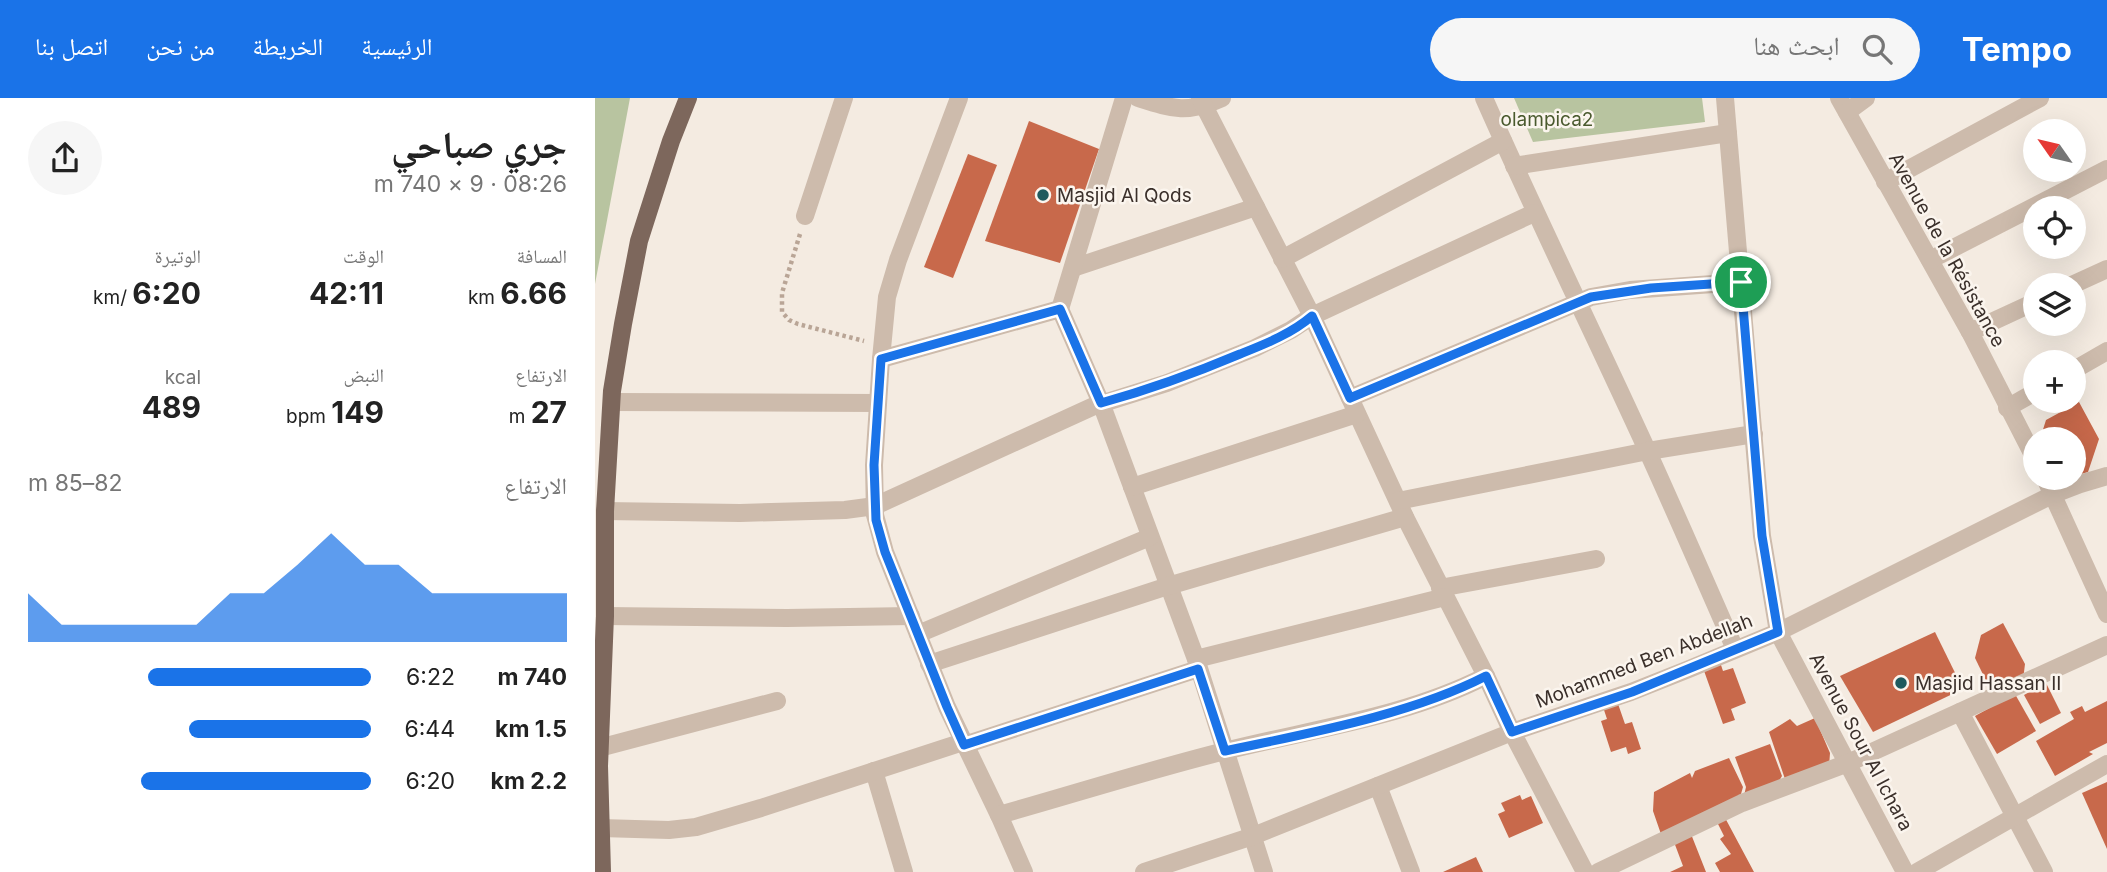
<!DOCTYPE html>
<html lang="ar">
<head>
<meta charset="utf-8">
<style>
	:root { --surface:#fff; --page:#f6f6f6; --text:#222; --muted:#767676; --accent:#1a73e8 }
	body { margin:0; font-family:Inter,"Noto Naskh Arabic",sans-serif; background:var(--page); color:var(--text); direction:rtl; height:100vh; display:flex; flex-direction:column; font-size:26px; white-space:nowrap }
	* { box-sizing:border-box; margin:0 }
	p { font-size:23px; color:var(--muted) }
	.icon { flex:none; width:38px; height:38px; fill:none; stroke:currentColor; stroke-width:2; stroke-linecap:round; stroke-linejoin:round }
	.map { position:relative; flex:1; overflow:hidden; direction:ltr }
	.details { display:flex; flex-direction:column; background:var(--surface); width:595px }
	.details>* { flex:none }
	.needle { width:46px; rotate:304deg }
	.buttons { position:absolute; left:1428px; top:21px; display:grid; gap:14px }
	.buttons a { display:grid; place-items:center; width:63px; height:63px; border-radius:50%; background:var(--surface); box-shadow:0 7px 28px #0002; font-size:35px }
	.pin { position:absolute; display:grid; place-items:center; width:60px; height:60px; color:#fff; margin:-30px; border:4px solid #fff; border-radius:50%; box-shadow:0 2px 7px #0007 }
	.round { display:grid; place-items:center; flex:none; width:74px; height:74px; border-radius:37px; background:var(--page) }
	.headline { display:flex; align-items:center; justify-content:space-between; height:119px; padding:0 28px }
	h1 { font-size:38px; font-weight:700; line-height:52px }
	.stats { display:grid; grid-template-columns:repeat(3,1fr); gap:10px; height:119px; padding:7px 28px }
	.stats div { display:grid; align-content:center }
	.stats b { font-size:30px; font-weight:700 }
	.stats small { font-size:19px; font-weight:400 }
	.stats p { font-size:19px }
	.chart { height:196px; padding:14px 28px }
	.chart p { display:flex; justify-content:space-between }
	.chart svg { width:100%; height:126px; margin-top:7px; fill:var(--accent); opacity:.7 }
	ul { padding:0 28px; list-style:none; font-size:23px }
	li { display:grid; grid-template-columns:112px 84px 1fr; align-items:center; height:52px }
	li i { height:18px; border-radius:9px; background:var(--accent) }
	header { display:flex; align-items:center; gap:42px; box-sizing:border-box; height:98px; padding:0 35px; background:var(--accent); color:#fff }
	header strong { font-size:33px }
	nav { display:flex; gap:38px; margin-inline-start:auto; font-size:24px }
	.search { width:490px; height:63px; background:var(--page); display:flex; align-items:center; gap:18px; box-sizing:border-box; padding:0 24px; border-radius:38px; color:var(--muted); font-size:26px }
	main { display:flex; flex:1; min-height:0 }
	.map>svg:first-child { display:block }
</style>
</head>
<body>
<header>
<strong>Tempo</strong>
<div class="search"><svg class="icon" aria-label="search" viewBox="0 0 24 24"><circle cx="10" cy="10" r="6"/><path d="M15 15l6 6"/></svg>ابحث هنا</div>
<nav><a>الرئيسية</a><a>الخريطة</a><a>من نحن</a><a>اتصل بنا</a></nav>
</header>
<main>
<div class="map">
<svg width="1512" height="774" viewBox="0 0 1512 774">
	<rect width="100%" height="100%" fill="#f4ebe1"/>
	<g fill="#b8c4a0">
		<polygon points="0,0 35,0 0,186"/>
		<polygon points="919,0 1107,0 1110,24 938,44"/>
	</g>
	<g fill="#c8694b">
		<polygon points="434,23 504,51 465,165 390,143"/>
		<polygon points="373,56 402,67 358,180 329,169"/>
		<polygon points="1484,304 1504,341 1493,374 1479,378 1479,341 1445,341 1451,322"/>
		<polygon points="1408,525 1430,566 1428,582 1398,597 1380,560 1386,537"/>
		<polygon points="1340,534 1368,591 1278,634 1245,578"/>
		<polygon points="1125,564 1128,573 1138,570 1151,605 1136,611 1140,622 1128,626 1108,570"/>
		<polygon points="1451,585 1466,615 1445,626 1429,597"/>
		<polygon points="1420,596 1441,633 1402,656 1380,618"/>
		<polygon points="1022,603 1030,626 1037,624 1046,651 1033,656 1031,649 1016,654 1006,623 1012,621 1008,609"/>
		<polygon points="1512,603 1512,645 1494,654 1498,656 1460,678 1441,643 1479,621 1475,614 1487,608 1490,614"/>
		<polygon points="1220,620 1235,655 1234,669 1191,684 1174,634 1195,621 1202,628"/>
		<polygon points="1175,646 1187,678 1181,688 1148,702 1151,689 1140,659"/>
		<polygon points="1134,660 1148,689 1144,703 1067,739 1058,713 1059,694 1095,675 1097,680 1100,673"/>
		<polygon points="1512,684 1512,751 1487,695"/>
		<polygon points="925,697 927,702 936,698 948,725 914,740 903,716 910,713 906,705"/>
		<polygon points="1128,716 1159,774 1125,774 1120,765 1136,756 1125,741 1129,738 1120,720"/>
		<polygon points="1096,736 1111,774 1075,774 1088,768 1079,744"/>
		<polygon points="881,759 888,774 848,774"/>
	</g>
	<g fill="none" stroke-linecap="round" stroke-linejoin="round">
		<polyline stroke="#b9a596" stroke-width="4.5" stroke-dasharray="3.5 3.5" stroke-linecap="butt" points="205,136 187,195 187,214 194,222 203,226 269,243"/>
		<g stroke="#cdbbac" stroke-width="18">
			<polyline points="364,0 303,162 292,199 286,261 279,367 280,417 290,454 352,609 404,717 429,774"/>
			<path d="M543 0C578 11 592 16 627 0"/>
			<polyline points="605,0 717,218 810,419 891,578 917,634 990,774"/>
			<path d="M889 0C941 118 998 234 1052 352 1082 418 1111 485 1140 551"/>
			<polyline points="1130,0 1167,438 1183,534 1310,774"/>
			<polyline points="1244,0 1375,234 1440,361"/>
			<polyline points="1252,14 1271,0"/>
			<polyline points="919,68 1133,35"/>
			<polyline points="1290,84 1445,0"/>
			<polyline points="210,118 249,0"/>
			<polyline points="687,161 908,43"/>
			<polyline points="1335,162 1512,71"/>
			<polyline points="478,170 661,109"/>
			<polyline points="1477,187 1512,171"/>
			<polyline points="465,211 529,0"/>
			<polyline points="1375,234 1440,204"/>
			<polyline points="286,261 465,211 506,305 601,561 669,774"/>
			<polyline points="1479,272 1512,253"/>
			<polyline points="755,300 996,199 1035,192 1146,184"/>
			<polyline points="17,304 283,305"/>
			<polyline points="1412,310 1440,294"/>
			<polyline points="1450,380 1512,516"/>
			<polyline points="537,389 762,316"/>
			<polyline points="803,403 1053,353 1159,336"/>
			<polyline points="10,413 145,415 250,412 280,408 499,308 572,285 660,250 696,232 717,218 939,115"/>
			<polyline points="845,490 1001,461"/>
			<polyline points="10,518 192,520 316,518"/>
			<polyline points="323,536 555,439"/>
			<polyline points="601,561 850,499"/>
			<polyline points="334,566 573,488 810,419"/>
			<polyline points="1365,614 1449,774"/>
			<polyline points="369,647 603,571"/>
			<polyline points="4,650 182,603"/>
			<polyline points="279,673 309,774"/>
			<polyline points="783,688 816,774"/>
			<path d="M404 717C479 696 554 672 630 653 717 631 811 619 891 578"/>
			<polyline points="6,730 74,732 101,729 166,710 368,644"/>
			<polyline points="549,774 658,738 917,634 1036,594 1094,571 1183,534 1459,396 1485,386 1512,378"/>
			<polyline points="1003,774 1147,705 1253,665 1512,547"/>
			<polyline points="1322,774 1512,666"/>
		</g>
		<polyline stroke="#7d675c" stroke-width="18" points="7,774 4,668 10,518 10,413 17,293 28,226 44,143 76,43 93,0"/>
	</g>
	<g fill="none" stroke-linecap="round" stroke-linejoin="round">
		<g stroke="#fff" stroke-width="14">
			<path id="route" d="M1146 184 1167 438 1183 534 1037 594 917 634 891 578C815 617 714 635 630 653L603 571 369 647 352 609 290 454 281 422 279 367 286 261 465 211 506 305C553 292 600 275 645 256 670 246 696 236 717 218L755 300 996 199 1056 190Z"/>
		</g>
		<use href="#route" stroke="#1a73e8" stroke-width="9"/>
	</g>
	<g fill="#1f5a5e" stroke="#fbf5ee" stroke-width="2.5">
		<circle cx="448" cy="97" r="7"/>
		<circle cx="1306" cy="585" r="7"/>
	</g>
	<g text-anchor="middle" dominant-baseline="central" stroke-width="5" stroke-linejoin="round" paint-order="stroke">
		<g font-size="19" fill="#4a5a2e" stroke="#fbf5ee">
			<text x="952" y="21">olampica2</text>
		</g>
		<g font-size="19" fill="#3b302b" stroke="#fbf5ee" text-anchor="start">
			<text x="462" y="97">Masjid Al Qods</text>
			<text x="1320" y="585">Masjid Hassan II</text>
		</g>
		<g font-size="19" fill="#3b302b" stroke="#fbf5ee">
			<text transform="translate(1352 152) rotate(61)">Avenue de la Résistance</text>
			<text transform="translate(1049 563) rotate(-21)">Mohammed Ben Abdellah</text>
			<text transform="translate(1266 644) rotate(62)">Avenue Sour Al Ichara</text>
		</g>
	</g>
</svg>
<div class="buttons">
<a><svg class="needle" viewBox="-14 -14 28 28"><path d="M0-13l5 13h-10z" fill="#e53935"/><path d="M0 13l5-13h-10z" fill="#767676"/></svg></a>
<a><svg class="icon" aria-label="locate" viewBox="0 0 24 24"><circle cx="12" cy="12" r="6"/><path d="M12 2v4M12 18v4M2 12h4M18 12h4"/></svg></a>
<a><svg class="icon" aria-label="layers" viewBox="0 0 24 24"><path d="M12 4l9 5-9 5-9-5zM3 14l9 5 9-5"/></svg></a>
<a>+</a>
<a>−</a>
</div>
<div class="pin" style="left:1146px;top:184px;background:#1e9e55"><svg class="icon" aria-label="arrive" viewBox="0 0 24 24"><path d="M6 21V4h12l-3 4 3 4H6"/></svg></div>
</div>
<section class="details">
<div class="headline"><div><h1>جري صباحي</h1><p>08:26 · 9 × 740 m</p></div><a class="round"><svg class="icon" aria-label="share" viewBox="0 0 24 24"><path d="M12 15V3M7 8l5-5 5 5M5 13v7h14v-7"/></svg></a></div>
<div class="stats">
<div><p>المسافة</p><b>6.66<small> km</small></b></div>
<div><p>الوقت</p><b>42:11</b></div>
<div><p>الوتيرة</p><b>6:20<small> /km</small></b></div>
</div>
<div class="stats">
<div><p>الارتفاع</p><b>27<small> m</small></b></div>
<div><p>النبض</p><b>149<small> bpm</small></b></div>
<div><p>kcal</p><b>489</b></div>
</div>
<div class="chart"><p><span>الارتفاع</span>82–85 m</p>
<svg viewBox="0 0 160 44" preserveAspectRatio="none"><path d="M0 44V27L10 38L20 38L30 38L40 38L50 38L60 27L70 27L80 17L90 6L100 17L110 17L120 27L130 27L140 27L150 27L160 27V44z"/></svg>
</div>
<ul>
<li><b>740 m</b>6:22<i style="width:65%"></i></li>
<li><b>1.5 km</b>6:44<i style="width:53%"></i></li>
<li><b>2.2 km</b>6:20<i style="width:67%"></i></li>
</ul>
</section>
</main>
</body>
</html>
